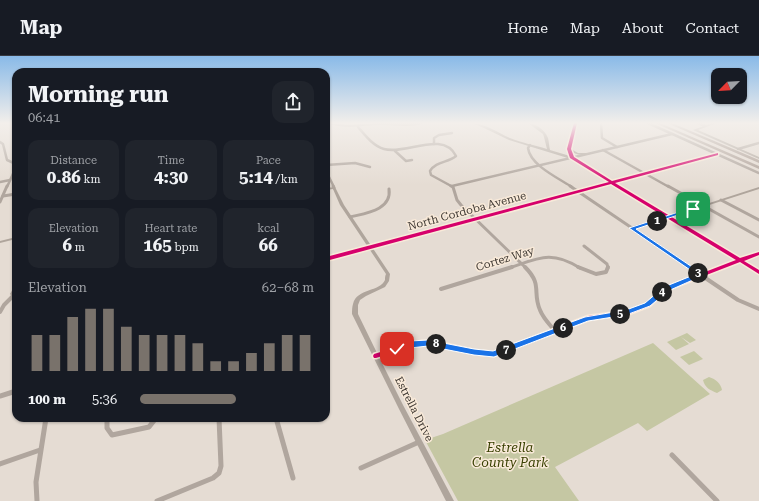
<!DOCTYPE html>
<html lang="en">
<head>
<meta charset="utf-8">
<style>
	:root { --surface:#171b24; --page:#20242c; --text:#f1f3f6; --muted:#9ea1a6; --line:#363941; --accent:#79726b }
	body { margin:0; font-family:"Roboto Serif",serif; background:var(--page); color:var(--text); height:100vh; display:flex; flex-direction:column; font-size:15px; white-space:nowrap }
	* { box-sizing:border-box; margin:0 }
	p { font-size:13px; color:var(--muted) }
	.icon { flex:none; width:22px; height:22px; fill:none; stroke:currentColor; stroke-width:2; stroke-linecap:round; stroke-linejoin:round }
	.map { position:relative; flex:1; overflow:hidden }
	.side { position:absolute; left:12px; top:12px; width:318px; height:354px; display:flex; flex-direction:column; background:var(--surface); border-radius:12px; box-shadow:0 1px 3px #0004 }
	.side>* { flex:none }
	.needle { width:26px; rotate:246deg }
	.tools { position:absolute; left:711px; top:12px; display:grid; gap:8px }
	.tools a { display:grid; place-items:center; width:36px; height:36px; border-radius:8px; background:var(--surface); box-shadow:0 1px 3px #0004; font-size:20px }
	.pin { position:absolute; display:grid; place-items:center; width:34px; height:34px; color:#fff; margin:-17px; border-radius:8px; box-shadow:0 2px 6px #0006 }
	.km { position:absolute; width:20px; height:20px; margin:-10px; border-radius:50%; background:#222; color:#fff; font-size:11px; line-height:20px; text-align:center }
	.round { display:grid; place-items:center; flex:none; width:42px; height:42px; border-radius:12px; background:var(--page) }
	.head { display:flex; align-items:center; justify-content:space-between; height:68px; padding:0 16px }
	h1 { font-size:22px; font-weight:700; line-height:30px }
	.metrics { display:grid; grid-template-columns:repeat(3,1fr); gap:6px; height:68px; padding:4px 16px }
	.metrics div { display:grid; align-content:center; border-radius:10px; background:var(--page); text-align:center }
	.metrics b { font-size:17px; font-weight:700 }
	.metrics small { font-size:11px; font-weight:400 }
	.metrics p { font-size:11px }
	.chart { height:112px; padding:8px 16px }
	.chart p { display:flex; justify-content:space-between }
	.chart svg { width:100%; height:72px; margin-top:4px; stroke:var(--accent); stroke-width:6 }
	ul { padding:0 16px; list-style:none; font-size:13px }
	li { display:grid; grid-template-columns:64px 48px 1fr; align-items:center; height:30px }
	li i { height:10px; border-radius:5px; background:var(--accent) }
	header { display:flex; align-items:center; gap:24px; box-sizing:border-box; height:56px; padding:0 20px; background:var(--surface); border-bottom:1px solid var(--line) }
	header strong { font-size:19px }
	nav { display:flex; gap:22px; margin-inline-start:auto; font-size:14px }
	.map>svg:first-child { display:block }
</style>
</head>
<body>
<header>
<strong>Map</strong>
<nav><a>Home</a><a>Map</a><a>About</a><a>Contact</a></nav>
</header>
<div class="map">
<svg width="759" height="445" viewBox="0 0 759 445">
	<rect width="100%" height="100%" fill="#e5dcd3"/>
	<g fill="#c5c7a3">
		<polygon points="687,277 696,284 690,287 681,281 689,288 676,294 667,286"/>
		<polygon points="653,287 710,338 647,375 638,367 555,411 579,445 458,445 425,384 443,378"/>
		<polygon points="694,295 703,303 689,309 680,301"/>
		<path d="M709 321C716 323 721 328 722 334L717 337C710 334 705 332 703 324Z"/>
	</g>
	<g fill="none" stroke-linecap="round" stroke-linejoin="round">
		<g stroke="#b0a69e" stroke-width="2.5">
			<polyline points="601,67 602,82 617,91"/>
			<polyline points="648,67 759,117"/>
			<polyline points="698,67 705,70"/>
			<path d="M358 71C365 79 373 90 384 93 406 99 443 74 456 100 448 107 436 105 430 115L431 119 453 131"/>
			<polyline points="0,86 3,88 7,104 16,108"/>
			<polyline points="434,88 434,82 439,79 452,77"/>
			<path d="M530 89 528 92C530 109 558 122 572 131"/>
			<polyline points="738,93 759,87"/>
			<polyline points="603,94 669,131"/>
			<polyline points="395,95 406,105 412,104"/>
			<polyline points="326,109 355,107 370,111"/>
			<polyline points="326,115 334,131"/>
			<polyline points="0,126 10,124"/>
			<polyline points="452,130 672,78"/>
			<polyline points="7,131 16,111"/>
			<polyline points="594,131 717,98"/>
		</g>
		<g stroke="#b0a69e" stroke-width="3">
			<polyline points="333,130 334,132"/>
			<polyline points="451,130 453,131 457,144 461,149 526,212"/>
			<polyline points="570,130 691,212"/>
			<polyline points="668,130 759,181"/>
			<polyline points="3,140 16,138"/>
			<polyline points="721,144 759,164"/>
			<polyline points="0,146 7,130"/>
			<path d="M350 161C366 157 392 154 389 133"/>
			<polyline points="632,172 669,161"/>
			<polyline points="584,190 607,208 608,212"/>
			<polyline points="326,203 598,130"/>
			<path d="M509 212C539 202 551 194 580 212"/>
		</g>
		<g stroke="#b0a69e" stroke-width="4">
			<path d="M525 211C543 229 532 236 540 254 543 262 550 269 555 275"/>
			<polyline points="578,211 596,218 606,216 608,211"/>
			<polyline points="689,211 738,244 759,253"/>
			<polyline points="441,233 512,211"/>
			<polyline points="0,256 4,249 14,239"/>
		</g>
		<g stroke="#b0a69e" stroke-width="5">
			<polyline points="0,340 16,335"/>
			<polyline points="107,362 107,372 112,379 149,371 156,362"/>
			<polyline points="276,362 293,422"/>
			<polyline points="672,399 717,445"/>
			<polyline points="0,408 40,394"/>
			<polyline points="361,412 419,386"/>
			<polyline points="37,445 36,426 46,362"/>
			<polyline points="157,445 213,422 219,417 221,410 219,362"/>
		</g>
		<g fill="#afa59c" fill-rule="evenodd">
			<path d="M327 67 348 69 379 67H425C412 72 396 69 382 69 363 69 345 74 327 67Z"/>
			<path d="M472 67C485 67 498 77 510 82 522 87 534 89 547 93L544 81 543 78 528 67C535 67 545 74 548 82 549 86 549 90 550 94L570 100 567 93 574 67H577L571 93 578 97H588L590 98C584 100 577 99 572 96L574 101 669 160 759 131V133L672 161 740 202 759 196V199L744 205 759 214V218L740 206 665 235 650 250 629 258 589 264 494 300 474 298 434 289H422L410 291 379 301 403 349 454 445H446L399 353 352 258C352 255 352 251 353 248 357 232 380 236 385 224 385 222 385 220 386 218L340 149 333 133 326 134V132L335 131 344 149 390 218 389 225 385 231 366 240 360 244 358 249V258L377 297 410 287 422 285H434L474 294 494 296 588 260 626 255 646 248 661 233 736 204 571 103 509 84 484 72Z"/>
			<polygon points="712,67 717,67 698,74 759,101 759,103 693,74"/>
			<polygon points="16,181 16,183 0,187 0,185"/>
			<polygon points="16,230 16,242 11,239 10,238 14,231"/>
		</g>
		<g fill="#aea097" fill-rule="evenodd">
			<polygon points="655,67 660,67 759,110 759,113"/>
			<polygon points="667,67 672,67 759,104 759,107"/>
		</g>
		<g stroke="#f9ead9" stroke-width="3">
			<polygon id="cycleway" points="574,67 577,67 571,93 574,101 612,125 718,97 718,99 615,127 740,202 759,196 759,199 744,205 759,214 759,218 740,206 665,235 650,250 629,258 589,264 494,300 474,298 434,289 422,289 410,291 376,302 374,302 373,300 374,298 410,287 422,285 434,285 474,294 494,296 588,260 626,255 646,248 661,233 736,204 611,128 326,205 326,201 609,126 570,102 567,93"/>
		</g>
		<use href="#cycleway" fill="#d6006c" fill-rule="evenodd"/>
	</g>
	<linearGradient id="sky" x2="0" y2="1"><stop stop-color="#89bae8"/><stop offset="0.52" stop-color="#f3efeb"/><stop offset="1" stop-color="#f3efeb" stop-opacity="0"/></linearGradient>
	<rect width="759" height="129" fill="url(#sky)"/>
	<polygon fill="#1a73e8" stroke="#fff" points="691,152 696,153 636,173 704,219 668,235 650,250 626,259 588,265 494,301 474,299 428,290 410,292 397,296 393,293 394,291 410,285 428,284 474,293 493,295 585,261 626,254 645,247 664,231 696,218 629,172"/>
	<g text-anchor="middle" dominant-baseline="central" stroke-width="3" stroke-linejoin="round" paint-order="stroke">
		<g font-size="11" fill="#3f3933" stroke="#f9ead9">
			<text transform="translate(467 155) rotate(-15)">North Cordoba Avenue</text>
			<text transform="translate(505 203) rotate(-17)">Cortez Way</text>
			<text transform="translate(414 353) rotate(63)">Estrella Drive</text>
		</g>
		<g font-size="13" font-style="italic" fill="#3b4204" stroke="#f9ead9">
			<text x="510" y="391">Estrella<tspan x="510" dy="15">County Park</tspan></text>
		</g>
	</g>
</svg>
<div class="tools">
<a><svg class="needle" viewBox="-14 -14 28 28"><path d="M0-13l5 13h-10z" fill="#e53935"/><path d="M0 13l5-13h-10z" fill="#9ea1a6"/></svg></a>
</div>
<div class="pin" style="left:693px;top:153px;background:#1e9e55"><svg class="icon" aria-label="arrive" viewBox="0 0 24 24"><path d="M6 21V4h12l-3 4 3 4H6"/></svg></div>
<div class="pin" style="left:397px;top:293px;background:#d93025"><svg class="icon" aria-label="check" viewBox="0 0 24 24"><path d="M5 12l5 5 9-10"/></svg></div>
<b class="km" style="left:657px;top:165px">1</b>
<b class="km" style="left:698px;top:217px">3</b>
<b class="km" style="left:662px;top:236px">4</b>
<b class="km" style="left:620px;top:258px">5</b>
<b class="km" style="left:563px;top:272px">6</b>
<b class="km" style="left:506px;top:294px">7</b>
<b class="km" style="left:436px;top:288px">8</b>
<section class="side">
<div class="head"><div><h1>Morning run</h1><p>06:41</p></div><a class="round"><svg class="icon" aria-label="share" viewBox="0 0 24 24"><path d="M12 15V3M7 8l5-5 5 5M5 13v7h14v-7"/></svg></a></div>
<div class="metrics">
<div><p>Distance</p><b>0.86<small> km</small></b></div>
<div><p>Time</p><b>4:30</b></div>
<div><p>Pace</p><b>5:14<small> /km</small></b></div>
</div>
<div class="metrics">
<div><p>Elevation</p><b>6<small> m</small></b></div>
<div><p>Heart rate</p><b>165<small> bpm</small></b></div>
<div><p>kcal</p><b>66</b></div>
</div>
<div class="chart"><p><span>Elevation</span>62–68 m</p>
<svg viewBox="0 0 160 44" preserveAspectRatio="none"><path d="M5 44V22M15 44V22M25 44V11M35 44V6M45 44V6M55 44V17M65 44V22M75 44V22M85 44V22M95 44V27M105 44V38M115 44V38M125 44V33M135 44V27M145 44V22M155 44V22"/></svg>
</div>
<ul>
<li><b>100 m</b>5:36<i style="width:55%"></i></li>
</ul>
</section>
</div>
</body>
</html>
